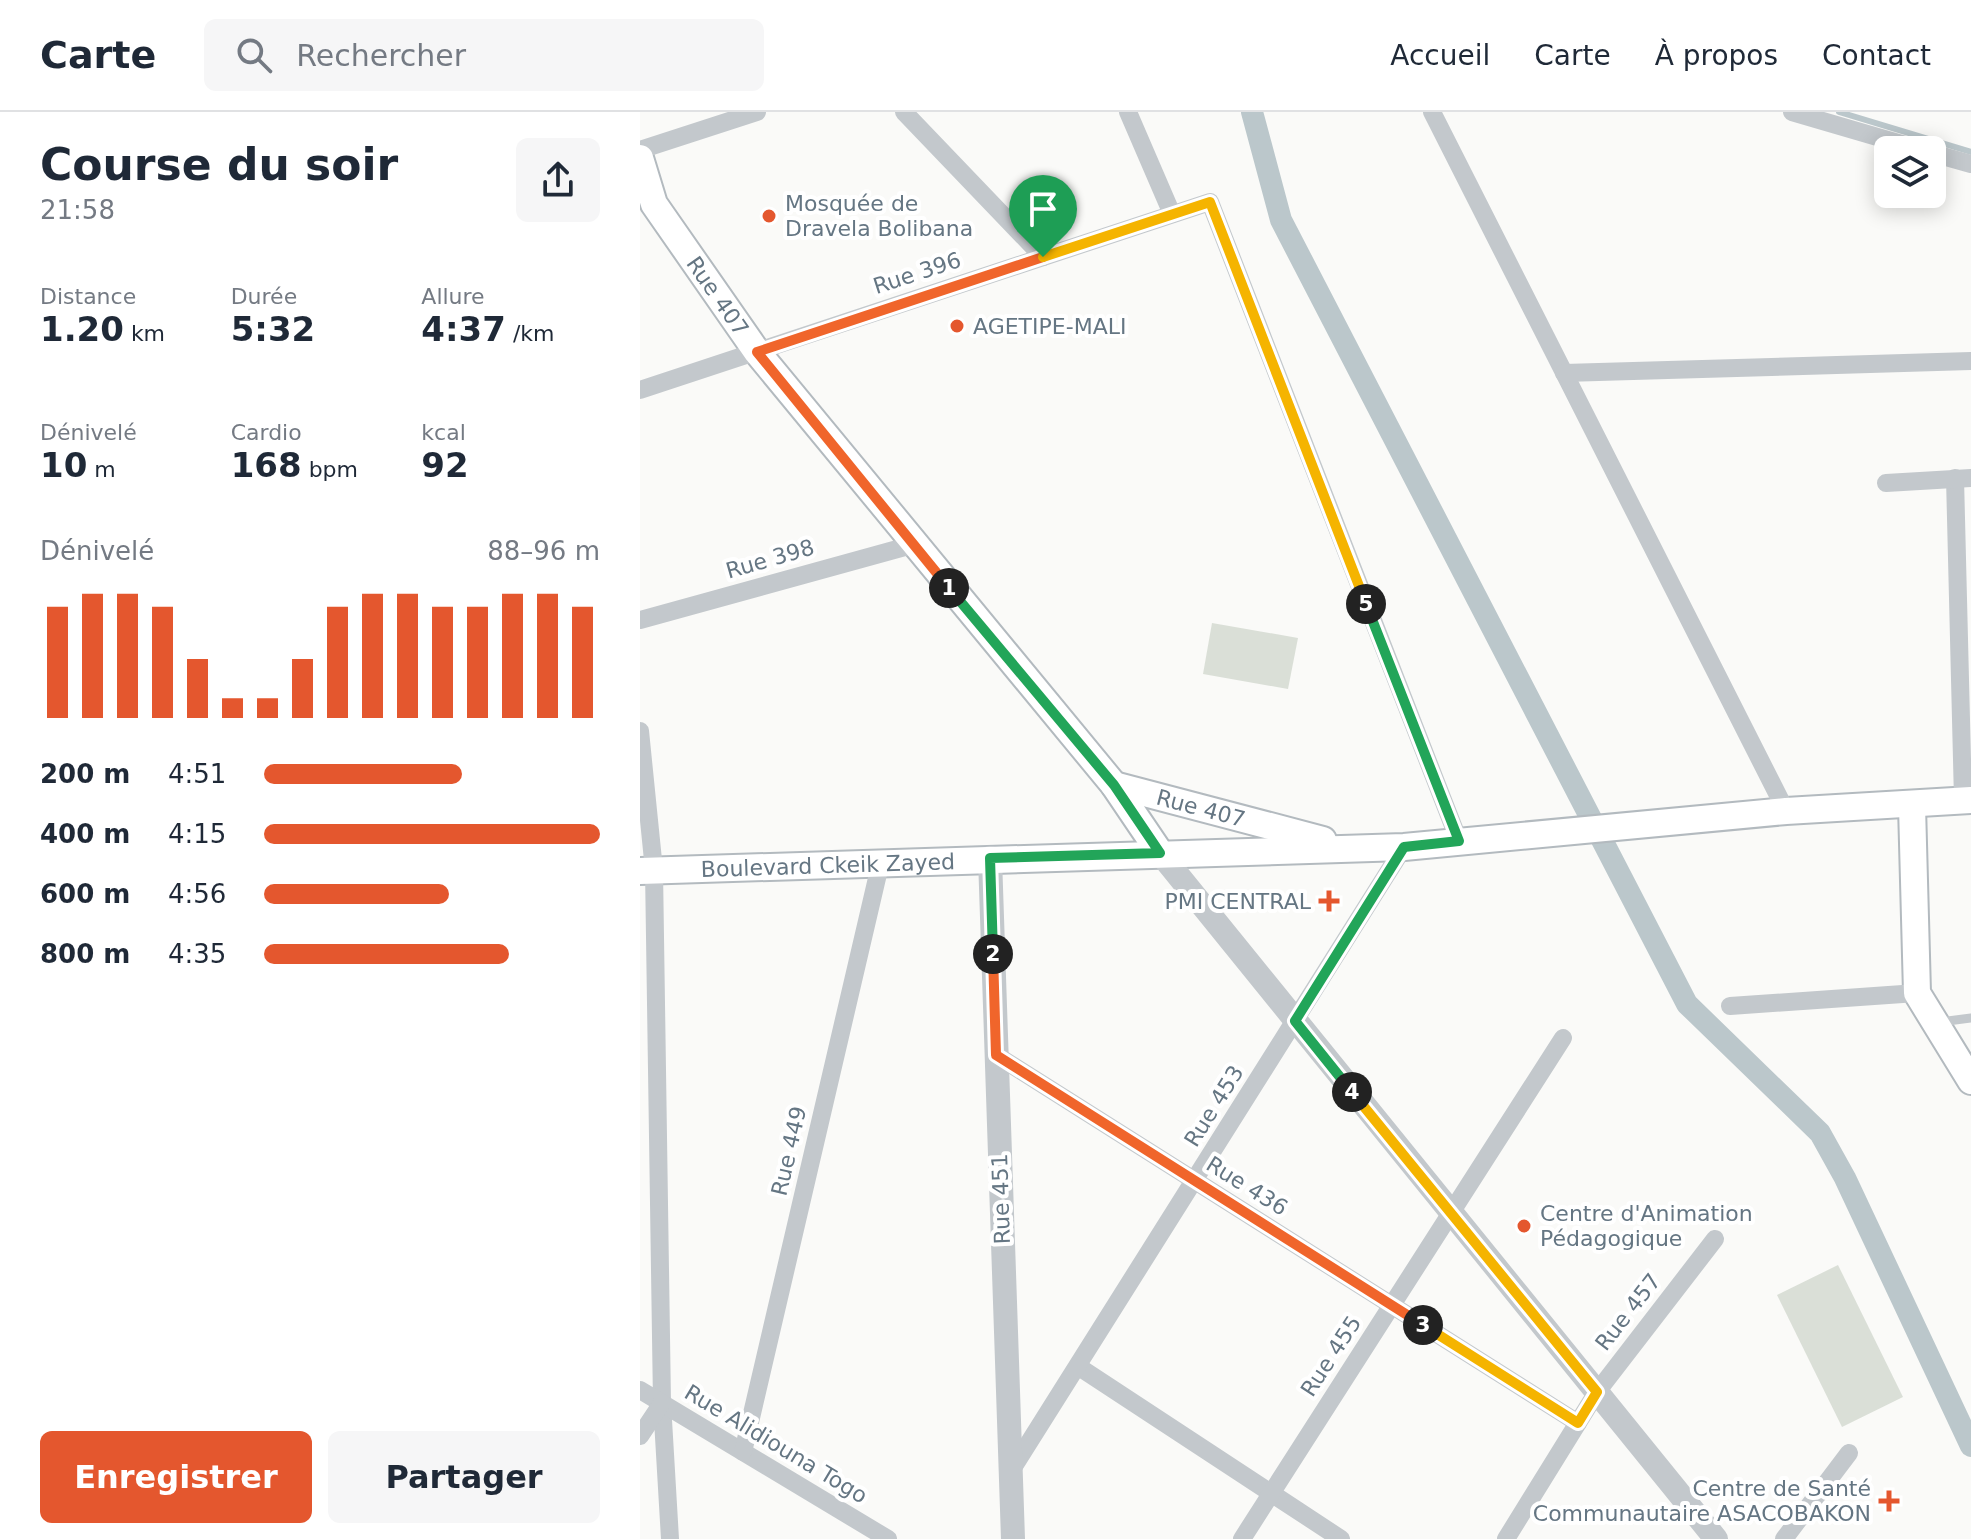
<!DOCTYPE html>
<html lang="fr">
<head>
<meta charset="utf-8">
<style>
	:root { --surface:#fff; --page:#f6f6f7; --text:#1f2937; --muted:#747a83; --line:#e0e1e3; --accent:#e4572e }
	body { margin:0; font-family:"DejaVu Sans",sans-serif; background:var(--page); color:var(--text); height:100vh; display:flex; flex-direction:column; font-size:30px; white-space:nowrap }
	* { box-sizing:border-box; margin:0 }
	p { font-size:26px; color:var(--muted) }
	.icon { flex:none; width:44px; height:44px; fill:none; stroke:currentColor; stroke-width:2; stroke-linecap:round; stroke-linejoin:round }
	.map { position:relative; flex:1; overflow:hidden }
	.side { display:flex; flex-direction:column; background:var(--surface); width:640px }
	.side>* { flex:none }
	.buttons { position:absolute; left:1234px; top:24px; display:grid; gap:16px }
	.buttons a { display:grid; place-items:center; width:72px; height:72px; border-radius:12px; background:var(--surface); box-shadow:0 4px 20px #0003; font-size:40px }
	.pin { position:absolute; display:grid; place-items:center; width:68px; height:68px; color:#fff; margin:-82px -34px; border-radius:50% 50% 50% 0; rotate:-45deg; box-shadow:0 0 8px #0007 }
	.pin .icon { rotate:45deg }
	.km { position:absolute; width:40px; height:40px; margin:-20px; border-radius:50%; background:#222; color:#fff; font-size:22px; line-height:40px; text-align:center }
	.round { display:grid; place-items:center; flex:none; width:84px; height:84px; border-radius:12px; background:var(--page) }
	.summary { display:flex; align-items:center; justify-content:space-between; height:136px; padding:0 40px }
	h1 { font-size:44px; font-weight:800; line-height:60px }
	.stats { display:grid; grid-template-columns:repeat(3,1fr); gap:12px; height:136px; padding:8px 40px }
	.stats div { display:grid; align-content:center }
	.stats b { font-size:34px; font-weight:800 }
	.stats small { font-size:22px; font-weight:400 }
	.stats p { font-size:22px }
	.chart { height:224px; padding:16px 40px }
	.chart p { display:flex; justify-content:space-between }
	.chart svg { width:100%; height:144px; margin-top:8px; stroke:var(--accent); stroke-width:6 }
	.cta { display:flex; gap:16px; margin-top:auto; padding:16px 40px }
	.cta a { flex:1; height:92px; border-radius:12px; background:var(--accent); color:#fff; font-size:32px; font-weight:800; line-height:92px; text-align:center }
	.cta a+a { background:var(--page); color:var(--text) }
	ul { padding:0 40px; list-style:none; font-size:26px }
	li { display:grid; grid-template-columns:128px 96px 1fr; align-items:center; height:60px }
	li i { height:20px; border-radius:10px; background:var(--accent) }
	header { display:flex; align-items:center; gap:48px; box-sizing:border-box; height:112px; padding:0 40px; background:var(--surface); border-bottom:2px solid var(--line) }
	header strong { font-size:38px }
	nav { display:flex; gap:44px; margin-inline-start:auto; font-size:28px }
	.search { width:560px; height:72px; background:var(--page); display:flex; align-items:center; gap:20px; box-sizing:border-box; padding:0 28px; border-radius:12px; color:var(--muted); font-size:30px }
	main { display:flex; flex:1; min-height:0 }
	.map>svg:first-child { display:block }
</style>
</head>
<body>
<header>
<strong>Carte</strong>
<div class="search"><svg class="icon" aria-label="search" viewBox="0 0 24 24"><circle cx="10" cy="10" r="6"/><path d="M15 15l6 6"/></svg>Rechercher</div>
<nav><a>Accueil</a><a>Carte</a><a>À propos</a><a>Contact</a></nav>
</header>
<main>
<section class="side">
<div class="summary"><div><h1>Course du soir</h1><p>21:58</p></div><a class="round"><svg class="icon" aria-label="share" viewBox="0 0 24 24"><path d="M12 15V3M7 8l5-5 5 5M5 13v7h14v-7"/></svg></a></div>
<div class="stats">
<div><p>Distance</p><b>1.20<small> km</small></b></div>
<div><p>Durée</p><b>5:32</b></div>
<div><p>Allure</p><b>4:37<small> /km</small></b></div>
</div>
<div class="stats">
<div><p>Dénivelé</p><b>10<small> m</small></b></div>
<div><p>Cardio</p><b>168<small> bpm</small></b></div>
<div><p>kcal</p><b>92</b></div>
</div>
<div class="chart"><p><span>Dénivelé</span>88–96 m</p>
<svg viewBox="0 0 160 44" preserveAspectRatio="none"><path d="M5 44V10M15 44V6M25 44V6M35 44V10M45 44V26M55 44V38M65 44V38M75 44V26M85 44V10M95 44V6M105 44V6M115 44V10M125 44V10M135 44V6M145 44V6M155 44V10"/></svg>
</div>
<ul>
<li><b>200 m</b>4:51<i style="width:59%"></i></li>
<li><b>400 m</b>4:15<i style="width:100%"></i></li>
<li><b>600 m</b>4:56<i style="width:55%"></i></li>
<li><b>800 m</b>4:35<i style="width:73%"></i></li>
</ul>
<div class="cta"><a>Enregistrer</a><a>Partager</a></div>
</section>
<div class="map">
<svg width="1331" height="1427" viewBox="0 0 1331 1427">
	<rect width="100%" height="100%" fill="#fafaf8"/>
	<g fill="#dadfd7">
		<polygon points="572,511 658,526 648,577 563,562"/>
		<polygon points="1198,1153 1263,1285 1202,1315 1137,1183"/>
	</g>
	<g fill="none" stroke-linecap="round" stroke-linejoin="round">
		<polyline stroke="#bbc7cb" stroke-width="6" points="1199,0 1331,40"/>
		<polyline stroke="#bbc7cb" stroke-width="22" points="612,0 641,108 1047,892 1180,1021 1205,1066 1331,1334"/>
		<g stroke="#b3babf" stroke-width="30">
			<g id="secondary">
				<path id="s1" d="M0 46 14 92 117 240 474 673 520 741"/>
				<path id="s2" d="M474 673 683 728"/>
				<polyline points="1272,694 1277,881 1331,969"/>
				<path id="s3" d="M0 759 764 735 1146 699 1331 688"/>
			</g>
		</g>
		<polyline stroke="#c3c8cc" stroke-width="9" points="1300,910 1331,906"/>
		<g stroke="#c3c8cc" stroke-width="18">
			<polyline points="264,0 403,145"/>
			<polyline points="488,0 532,102"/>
			<polyline points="792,0 1146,699"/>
			<polyline points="1152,0 1282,38"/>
			<polyline points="0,38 117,0"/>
			<polyline points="1292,41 1331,52"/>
			<polyline points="924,261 1331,249"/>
			<polyline points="0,278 570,90 819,729"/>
			<polyline points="1315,366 1323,688"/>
			<polyline points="1246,371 1331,366"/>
			<polyline points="0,508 272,433"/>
			<polyline points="0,619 14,758 22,1291 30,1427"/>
			<polyline points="1090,894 1277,881"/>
			<polyline points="356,943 938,1311"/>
			<polyline points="439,1255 701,1427"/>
			<polyline points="0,1278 248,1427"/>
			<polyline points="0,1324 22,1291"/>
			<polyline points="103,1340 241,749"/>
			<polyline points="371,1359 764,735"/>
			<polyline points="602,1427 923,926"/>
			<polyline points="866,1427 957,1280 1075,1127"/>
			<polyline points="1144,1427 1209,1341"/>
		</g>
		<g stroke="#c3c8cc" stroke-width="24">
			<polyline points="520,741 1076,1427"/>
			<polyline points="350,746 373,1427"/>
		</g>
		<use href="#secondary" stroke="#fff" stroke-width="26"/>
	</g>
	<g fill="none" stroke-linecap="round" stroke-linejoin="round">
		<g stroke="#fff" stroke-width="16">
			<polyline id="split-1" points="309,476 117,240 403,145"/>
		</g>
		<g stroke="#fff" stroke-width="16">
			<polyline id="split-2" points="309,476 474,673 520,741 350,746 353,842"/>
		</g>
		<g stroke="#fff" stroke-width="16">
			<polyline id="split-3" points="353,842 356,943 783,1213"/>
		</g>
		<g stroke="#fff" stroke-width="16">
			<polyline id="split-4" points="712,980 957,1280 938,1311 783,1213"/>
		</g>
		<g stroke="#fff" stroke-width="16">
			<polyline id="split-5" points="712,980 655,909 764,735 819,729 726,492"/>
		</g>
		<g stroke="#fff" stroke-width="16">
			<polyline id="split-6" points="403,145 570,90 726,492"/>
		</g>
		<use href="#split-1" stroke="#f0652b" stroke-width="10"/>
		<use href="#split-2" stroke="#22a559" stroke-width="10"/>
		<use href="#split-3" stroke="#f0652b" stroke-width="10"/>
		<use href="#split-4" stroke="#f5b400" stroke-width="10"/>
		<use href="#split-5" stroke="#22a559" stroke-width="10"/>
		<use href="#split-6" stroke="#f5b400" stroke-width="10"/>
	</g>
	<g fill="#e4572e" stroke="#fff" stroke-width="3">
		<circle cx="129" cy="104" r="8"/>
		<circle cx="317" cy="214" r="8"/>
		<path d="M685 777h8v8h8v8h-8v8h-8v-8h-8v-8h8z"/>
		<circle cx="884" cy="1114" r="8"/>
		<path d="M1245 1377h8v8h8v8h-8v8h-8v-8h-8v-8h8z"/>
	</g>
	<g text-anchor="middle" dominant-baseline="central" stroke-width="8" stroke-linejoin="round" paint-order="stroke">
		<g font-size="22" fill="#657683" stroke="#fff" text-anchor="start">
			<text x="145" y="91">Mosquée de<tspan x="145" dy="25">Dravela Bolibana</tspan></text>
			<text x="333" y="214">AGETIPE-MALI</text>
			<text x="671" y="789" text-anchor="end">PMI CENTRAL</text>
			<text x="900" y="1101">Centre d'Animation<tspan x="900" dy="25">Pédagogique</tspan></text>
			<text x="1231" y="1376" text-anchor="end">Centre de Santé<tspan x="1231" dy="25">Communautaire ASACOBAKON</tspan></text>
		</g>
		<g font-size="22" fill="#657683" stroke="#fff">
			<text transform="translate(277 161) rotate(-18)">Rue 396</text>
			<text stroke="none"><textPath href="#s1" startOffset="160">Rue 407</textPath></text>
			<text transform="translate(130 447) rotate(-16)">Rue 398</text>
			<text stroke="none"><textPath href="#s2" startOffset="90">Rue 407</textPath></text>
			<text stroke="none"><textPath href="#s3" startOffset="188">Boulevard Ckeik Zayed</textPath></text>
			<text transform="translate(574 994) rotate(-58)">Rue 453</text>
			<text transform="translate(149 1039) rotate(-77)">Rue 449</text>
			<text transform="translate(607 1074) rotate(32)">Rue 436</text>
			<text transform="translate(361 1087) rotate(-92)">Rue 451</text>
			<text transform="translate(988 1200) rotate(-52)">Rue 457</text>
			<text transform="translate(691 1244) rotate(-57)">Rue 455</text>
			<text transform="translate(136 1332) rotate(31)">Rue Alidiouna Togo</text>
		</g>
	</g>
</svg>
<div class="buttons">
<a><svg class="icon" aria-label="layers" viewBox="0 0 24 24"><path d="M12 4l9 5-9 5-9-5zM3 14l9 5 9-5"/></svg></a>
</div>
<div class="pin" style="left:403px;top:145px;background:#1e9e55"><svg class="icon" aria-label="arrive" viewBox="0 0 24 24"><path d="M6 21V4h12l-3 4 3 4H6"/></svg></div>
<b class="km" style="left:309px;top:476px">1</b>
<b class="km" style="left:353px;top:842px">2</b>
<b class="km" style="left:783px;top:1213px">3</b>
<b class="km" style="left:712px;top:980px">4</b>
<b class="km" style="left:726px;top:492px">5</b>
</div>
</main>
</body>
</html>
